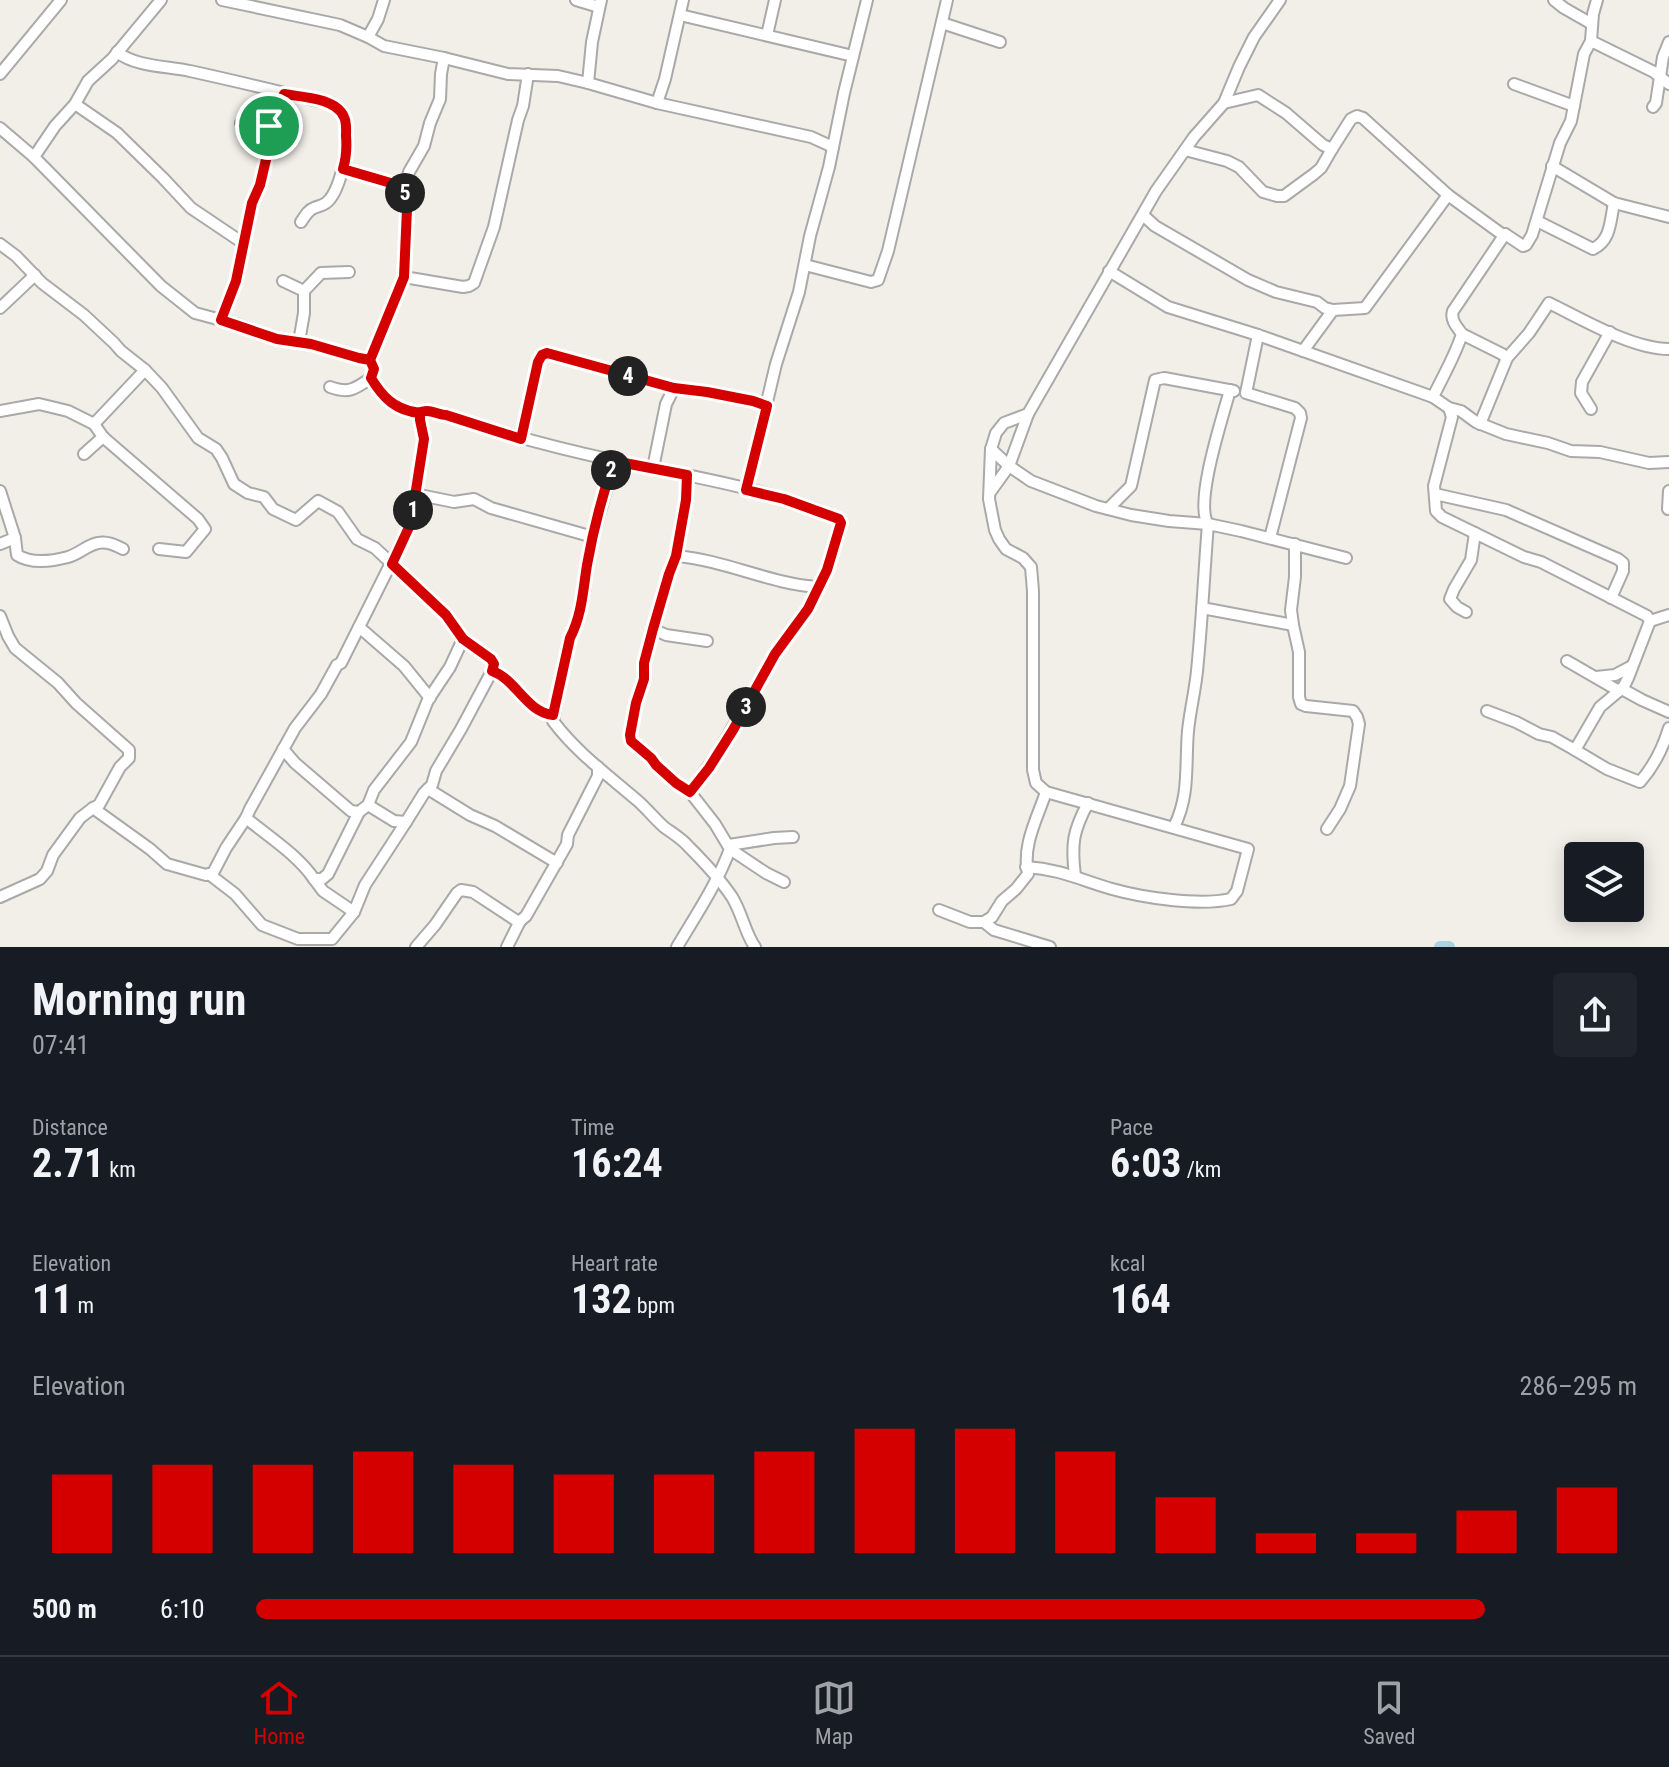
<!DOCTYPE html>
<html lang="en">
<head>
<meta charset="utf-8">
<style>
	:root { --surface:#171b24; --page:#20242c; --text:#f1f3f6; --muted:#9ea1a6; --line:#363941; --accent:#d40000 }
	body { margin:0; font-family:"Roboto Condensed",sans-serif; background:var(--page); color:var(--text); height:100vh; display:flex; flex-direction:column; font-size:30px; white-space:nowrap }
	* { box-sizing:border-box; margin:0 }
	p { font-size:26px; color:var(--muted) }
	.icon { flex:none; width:44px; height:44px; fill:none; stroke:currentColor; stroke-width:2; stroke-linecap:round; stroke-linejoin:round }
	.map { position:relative; height:947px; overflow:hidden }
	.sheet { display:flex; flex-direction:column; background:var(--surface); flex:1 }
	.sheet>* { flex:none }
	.buttons { position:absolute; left:1564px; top:842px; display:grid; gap:16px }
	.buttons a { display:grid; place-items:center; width:80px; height:80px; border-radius:8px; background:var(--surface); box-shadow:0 4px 20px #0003; font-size:40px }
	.pin { position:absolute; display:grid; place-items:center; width:68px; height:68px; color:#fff; margin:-34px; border:4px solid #fff; border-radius:50%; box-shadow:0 2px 8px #0007 }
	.km { position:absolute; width:40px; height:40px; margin:-20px; border-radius:50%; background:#222; color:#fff; font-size:22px; line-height:40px; text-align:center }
	.round { display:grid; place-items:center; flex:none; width:84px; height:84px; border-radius:8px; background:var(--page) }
	.summary { display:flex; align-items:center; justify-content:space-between; height:136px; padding:0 32px }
	h1 { font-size:44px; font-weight:700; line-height:60px }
	.stats { display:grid; grid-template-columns:repeat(3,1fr); gap:12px; height:136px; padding:8px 32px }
	.stats div { display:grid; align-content:center }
	.stats b { font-size:40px; font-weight:700 }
	.stats small { font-size:22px; font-weight:400 }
	.stats p { font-size:22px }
	.chart { height:224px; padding:16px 32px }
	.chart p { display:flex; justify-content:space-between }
	.chart svg { width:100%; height:144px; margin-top:8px; stroke:var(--accent); stroke-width:6 }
	ul { padding:0 32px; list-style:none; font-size:26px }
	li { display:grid; grid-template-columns:128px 96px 1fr; align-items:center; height:60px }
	li i { height:20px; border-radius:10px; background:var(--accent) }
	.dock { display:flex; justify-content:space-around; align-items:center; height:112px; border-top:2px solid var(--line); background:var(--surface); font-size:22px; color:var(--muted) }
	.dock a { display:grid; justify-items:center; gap:4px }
	.dock .on { color:var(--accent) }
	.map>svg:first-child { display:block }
</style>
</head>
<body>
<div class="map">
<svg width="1669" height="947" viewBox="0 0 1669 947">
	<rect width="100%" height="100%" fill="#f2efe9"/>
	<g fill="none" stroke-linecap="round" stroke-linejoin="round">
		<polyline stroke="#aad3df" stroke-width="12" points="1440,947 1449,947"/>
		<g stroke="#a9a9a9" stroke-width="14">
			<g id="minor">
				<polyline points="222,0 340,25 368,37 384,46 444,58 508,74 558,76 588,83 657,103 811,137 833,147"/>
				<polyline points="576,0 599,7"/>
				<polyline points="1554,0 1564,8 1592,24"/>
				<polyline points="1597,0 1593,14 1591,41 1654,72 1669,84"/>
				<polyline points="680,15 853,56"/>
				<polyline points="942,23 1000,42"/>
				<polyline points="767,35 775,0"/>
				<polyline points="368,37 378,19 384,0"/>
				<path d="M117 52C136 67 167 66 190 71 231 80 273 90 314 100 322 101 331 103 338 108 356 124 343 183 330 199 325 206 320 205 314 208 308 210 305 216 301 222"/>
				<polyline points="0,74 61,0"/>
				<polyline points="588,83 592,42 601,0"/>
				<polyline points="1514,84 1574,106"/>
				<polyline points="657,103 665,79 683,0"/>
				<polyline points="1224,103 1258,95 1286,113 1323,145 1332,149 1351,119 1357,116 1363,118 1448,195 1503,235 1505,234"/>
				<polyline points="75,104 117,133 163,178 191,208 243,243"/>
				<polyline points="1653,107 1656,103 1663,57 1669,42"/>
				<polyline points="241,123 252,127 269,126"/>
				<path d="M0 128 34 157 161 286 195 313 236 324 277 339 311 344 359 358 370 360 374 369 371 378C385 402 398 412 426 412 432 412 439 414 446 415 501 433 556 448 612 460 688 476 768 488 839 519L841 523 827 570 808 609 775 654 718 753 690 792"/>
				<polyline points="1185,150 1227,161 1239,167 1263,192 1277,196 1284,196 1314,174 1321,168 1332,149"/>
				<polyline points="34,157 55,126 75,104 88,81 112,59 161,0"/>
				<polyline points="1552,166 1614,203 1669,217"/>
				<polyline points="343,169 401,186 405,190 407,209 404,277 370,360"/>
				<polyline points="405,190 409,172 424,146 430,123 440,99 441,74 444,58"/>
				<polyline points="1143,215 1155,226 1248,280 1276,292 1317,302 1325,308 1333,310"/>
				<path d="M1537 221 1593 249C1611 240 1610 222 1614 203"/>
				<polyline points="0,244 16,256 42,283 84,315 114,343 121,351 145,370 162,388 198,438 216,449 222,458 234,484 248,493 264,497 273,509 296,520 318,501 338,512 357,539 375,548 446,615 463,639 450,667 428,700 411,742 374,790 368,805 359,812 351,811 295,763 283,749"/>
				<polyline points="805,265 871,282 878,280 888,251 947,0"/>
				<polyline points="1109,271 1168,307 1258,335 1433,397"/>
				<polyline points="404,277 463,287 469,286 474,283 494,227 518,120 523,106 528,74"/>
				<polyline points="283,281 304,291"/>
				<polyline points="0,308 35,275"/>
				<polyline points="221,320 236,281 252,203 260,185 272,134 269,126 284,94"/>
				<polyline points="1462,334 1502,354 1507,358"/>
				<polyline points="1258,335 1246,393 1295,408 1300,413 1301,418 1270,538"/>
				<polyline points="299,342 304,313 304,291 321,273 349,272"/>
				<polyline points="1303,351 1333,310 1365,308 1448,195"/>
				<path d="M330 387C349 394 355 389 371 378"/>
				<polyline points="1449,408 1461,411 1476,422 1506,434 1548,443 1571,451 1600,452 1649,463 1669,462"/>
				<polyline points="1591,409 1581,393 1582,382 1610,332"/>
				<polyline points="0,411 39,404 68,411 94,424 103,437 84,454"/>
				<polyline points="94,424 145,370"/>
				<path d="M1480 424 1507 358 1529 333 1549 303C1582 319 1632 349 1669 349"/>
				<polyline points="103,437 198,519 205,529 186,552 159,549"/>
				<polyline points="521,439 538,362 542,355 547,353 674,388 707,392 753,401 767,406"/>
				<polyline points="991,449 1009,466 1031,481 1096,506 1131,515 1169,521 1208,524 1241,531 1346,558"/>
				<path d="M614 461 593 537 587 562 584 593 575 628 570 638 565 657 553 721C576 752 609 776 638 801 647 809 655 819 664 827 672 833 681 838 688 846 703 861 720 879 732 897 742 913 745 933 755 947"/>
				<polyline points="653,468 666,404 674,388"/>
				<polyline points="746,490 776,364 799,292 810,236 829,167 844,93 867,0"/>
				<path d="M0 491 15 538 17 555C31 564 53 561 68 557 79 554 87 545 98 543 107 541 115 545 123 549"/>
				<polyline points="991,491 1009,466 1028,414"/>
				<polyline points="415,494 454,502 474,499 491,508 593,537"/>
				<polyline points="1435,494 1506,510 1618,559 1623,563 1623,571 1611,598"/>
				<polyline points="1108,509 1131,486 1155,380 1164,378 1234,391"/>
				<polyline points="1668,509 1669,491"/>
				<polyline points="0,544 15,538"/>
				<polyline points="1295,544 1295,577 1291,610 1293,625 1299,652 1299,697 1301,704 1306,706 1353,711 1357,717 1359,724 1350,786 1340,809 1327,829"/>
				<path d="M676 556C725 560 770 584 818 587"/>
				<polyline points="1202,608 1293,625"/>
				<polyline points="1466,612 1457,607 1450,599 1454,589 1471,560 1475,533"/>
				<polyline points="0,616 8,636 15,648 58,683 76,703 129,750 129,758 120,767 99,805 93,808 80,818 53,855 47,871 40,879 0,897"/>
				<polyline points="1650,621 1669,615"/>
				<polyline points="359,627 404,666 430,698"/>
				<polyline points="653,629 666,635 707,641"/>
				<path d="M1567 661 1619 691 1624 686 1628 678 1650 621 1647 616 1541 562 1524 557 1442 517 1436 511 1434 486 1452 417 1449 408 1433 397C1443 376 1455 356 1462 334 1457 327 1450 320 1453 311L1505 234 1523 246 1526 245 1532 235 1560 143 1571 121 1584 54 1591 41"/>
				<path d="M492 671C516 679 526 712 553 715"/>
				<polyline points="1596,677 1615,675 1632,666"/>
				<polyline points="1622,689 1642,700 1669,712"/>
				<path d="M1619 691 1600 707 1575 750 1607 769 1640 782C1654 766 1663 748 1669 728"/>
				<polyline points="1487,711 1516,722 1539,734 1552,737 1575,750"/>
				<polyline points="428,789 470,815 495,826 557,863"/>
				<polyline points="368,805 394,821 406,822 424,793 432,785 436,771 461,729 492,671 494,664 491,659 463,639"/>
				<polyline points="93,808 150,849 167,864 206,875 213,873 226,848 246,818 250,809 295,728 321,694 337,665 341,663 410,525 424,439 420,420 420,413"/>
				<path d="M246 818C269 837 298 855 314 879H322L328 874 359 812"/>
				<path d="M1174 827C1190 795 1185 766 1188 731 1190 711 1195 691 1197 671 1202 622 1204 573 1208 524 1194 503 1223 416 1230 390"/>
				<polyline points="729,845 774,838 793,837"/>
				<polyline points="730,849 766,873 784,882"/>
				<path d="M1026 867C1060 869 1081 880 1112 889 1144 898 1199 906 1231 899L1237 891 1248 849 1046 792 1036 783 1033 770V591L1031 567 1023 558 1006 549 999 539 995 530 989 499 991 449 996 433 1004 423 1028 414 1156 191 1194 137 1224 103 1239 67 1254 37 1280 0"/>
				<polyline points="209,874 235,894 262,925 298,939 332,939 354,912 365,885 406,822"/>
				<path d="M1075 876C1071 844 1073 831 1088 803"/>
				<polyline points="314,879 323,891 354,912"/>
				<path d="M939 910 970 922H984L992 917 1002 901 1016 889 1028 874C1022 845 1037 819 1046 792"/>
				<polyline points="984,922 994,930 1050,947"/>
				<polyline points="416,947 435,925 457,893 461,890 473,892 517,921 520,921 526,916 567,844 568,835 598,776 598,767"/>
				<polyline points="507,947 520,921"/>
				<path d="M677 947C696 915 717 884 730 849L715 824 690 792 676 783 656 765 651 758 631 741 630 735 636 703 644 679V663L653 629 669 574 676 556 686 500 687 475"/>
			</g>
		</g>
		<use href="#minor" stroke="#fff" stroke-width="10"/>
	</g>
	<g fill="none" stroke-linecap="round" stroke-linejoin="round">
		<g stroke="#fff" stroke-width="16">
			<path id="route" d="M269 126 272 134 260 185 252 203 236 281 221 320 277 339 311 344 359 358 370 360 374 369 371 378C383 398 396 411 420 413V420L424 439 413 509 410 525 392 564 446 615 463 639 491 659 494 664 492 671C516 679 526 712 553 715L570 638C582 615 583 590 587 565 593 531 603 493 614 461L687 475 686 500 676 556 669 574 653 629 644 663V679L636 703 630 735 631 741 651 758 656 765 676 783 690 792 709 768 733 730 775 654 808 609 827 570 841 523 839 519 784 499 746 490 767 406 753 401 707 392 674 388 547 353 542 355 538 362 521 439 446 415C440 415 433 411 427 411 423 411 419 413 415 412 393 408 382 396 371 378L374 369 370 360 404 277 407 209 405 190 401 186 343 169C346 159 347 148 346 136 346 130 347 123 344 117 336 98 302 97 284 94L269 126"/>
		</g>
		<use href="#route" stroke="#d40000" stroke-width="10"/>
	</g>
</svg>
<div class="buttons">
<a><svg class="icon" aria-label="layers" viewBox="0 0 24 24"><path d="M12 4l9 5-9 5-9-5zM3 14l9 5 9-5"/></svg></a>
</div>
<div class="pin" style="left:269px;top:126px;background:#1e9e55"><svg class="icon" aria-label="arrive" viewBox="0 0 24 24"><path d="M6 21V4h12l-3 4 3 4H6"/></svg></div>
<b class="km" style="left:413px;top:510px">1</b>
<b class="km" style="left:611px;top:470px">2</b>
<b class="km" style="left:746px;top:707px">3</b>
<b class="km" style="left:628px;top:376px">4</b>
<b class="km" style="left:405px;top:193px">5</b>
</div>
<section class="sheet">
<div class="summary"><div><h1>Morning run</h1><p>07:41</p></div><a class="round"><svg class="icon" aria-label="share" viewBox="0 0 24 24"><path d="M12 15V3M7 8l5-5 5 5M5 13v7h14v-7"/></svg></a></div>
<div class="stats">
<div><p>Distance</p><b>2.71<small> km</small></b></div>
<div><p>Time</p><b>16:24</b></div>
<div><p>Pace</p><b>6:03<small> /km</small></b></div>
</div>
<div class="stats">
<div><p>Elevation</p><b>11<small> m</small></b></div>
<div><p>Heart rate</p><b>132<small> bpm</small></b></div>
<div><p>kcal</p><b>164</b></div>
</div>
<div class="chart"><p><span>Elevation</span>286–295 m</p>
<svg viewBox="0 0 160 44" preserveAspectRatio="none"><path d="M5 44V20M15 44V17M25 44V17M35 44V13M45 44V17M55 44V20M65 44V20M75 44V13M85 44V6M95 44V6M105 44V13M115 44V27M125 44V38M135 44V38M145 44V31M155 44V24"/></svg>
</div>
<ul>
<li><b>500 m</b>6:10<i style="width:89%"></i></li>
</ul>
</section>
<nav class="dock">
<a class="on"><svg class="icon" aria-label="home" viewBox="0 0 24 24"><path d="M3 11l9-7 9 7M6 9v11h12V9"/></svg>Home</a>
<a><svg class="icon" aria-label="map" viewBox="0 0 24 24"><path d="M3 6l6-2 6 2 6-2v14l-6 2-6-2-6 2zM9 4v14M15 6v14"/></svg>Map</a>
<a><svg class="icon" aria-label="saved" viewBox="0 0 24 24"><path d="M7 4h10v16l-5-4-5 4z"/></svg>Saved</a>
</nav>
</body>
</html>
